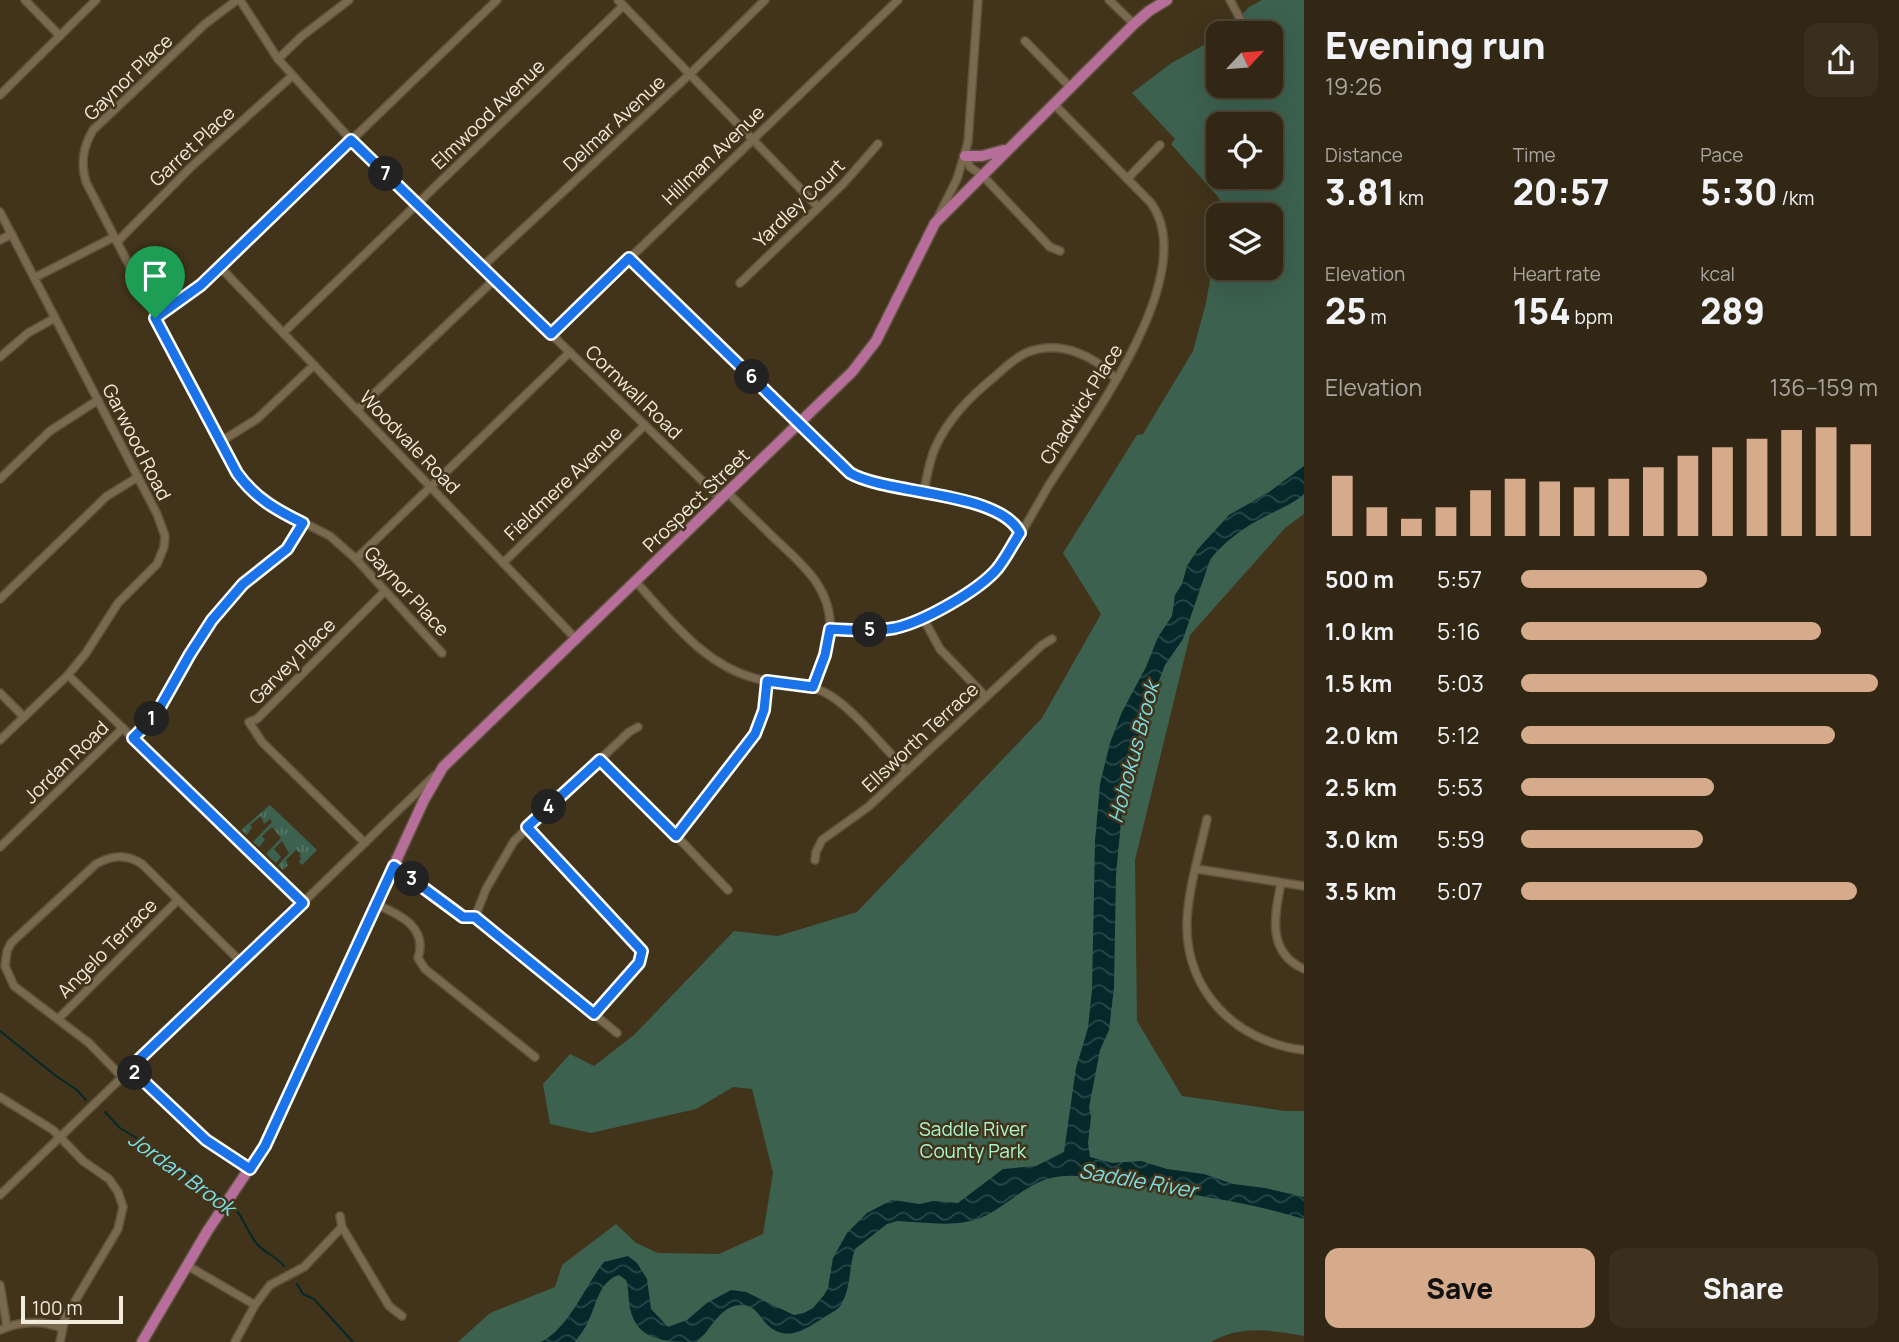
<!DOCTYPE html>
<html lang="en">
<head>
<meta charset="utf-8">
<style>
	:root { --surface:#322714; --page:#3a2f1d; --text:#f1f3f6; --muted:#a8a5a0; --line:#4d4434; --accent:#d6ab8b }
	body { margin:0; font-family:Manrope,sans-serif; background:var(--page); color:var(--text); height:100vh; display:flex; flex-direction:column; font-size:26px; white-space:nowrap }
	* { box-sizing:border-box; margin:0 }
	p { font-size:23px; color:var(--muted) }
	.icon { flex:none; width:38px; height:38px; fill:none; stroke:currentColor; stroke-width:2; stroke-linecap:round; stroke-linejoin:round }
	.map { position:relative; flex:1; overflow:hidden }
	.side { display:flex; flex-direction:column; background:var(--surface); width:595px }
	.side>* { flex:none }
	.needle { width:46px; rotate:64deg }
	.fabs { position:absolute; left:1206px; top:21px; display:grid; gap:14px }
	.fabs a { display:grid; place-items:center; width:77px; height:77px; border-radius:14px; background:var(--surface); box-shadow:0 7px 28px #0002,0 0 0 2px var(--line); font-size:35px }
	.scale { position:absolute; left:21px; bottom:18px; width:102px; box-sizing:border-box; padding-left:7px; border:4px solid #f2eadb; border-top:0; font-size:19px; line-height:24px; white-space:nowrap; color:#f2eadb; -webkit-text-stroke:5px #42341b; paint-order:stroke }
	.pin { position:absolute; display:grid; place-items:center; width:60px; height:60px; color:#fff; margin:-72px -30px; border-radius:50% 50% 50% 0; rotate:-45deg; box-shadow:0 0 7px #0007 }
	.pin .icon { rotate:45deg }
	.km { position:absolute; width:35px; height:35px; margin:-18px; border-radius:50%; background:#222; color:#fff; font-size:19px; line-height:35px; text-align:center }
	.round { display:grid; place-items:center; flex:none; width:74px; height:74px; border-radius:14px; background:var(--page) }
	.summary { display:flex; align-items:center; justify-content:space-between; height:119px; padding:0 21px }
	h1 { font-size:38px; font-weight:800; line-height:52px }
	.figures { display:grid; grid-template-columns:repeat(3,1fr); gap:10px; height:119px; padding:7px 21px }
	.figures div { display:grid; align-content:center }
	.figures b { font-size:35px; font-weight:800 }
	.figures small { font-size:19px; font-weight:400 }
	.figures p { font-size:19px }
	.chart { height:196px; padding:14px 21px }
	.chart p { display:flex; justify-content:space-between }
	.chart svg { width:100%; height:126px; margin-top:7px; stroke:var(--accent); stroke-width:6 }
	.action { display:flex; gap:14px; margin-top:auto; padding:14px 21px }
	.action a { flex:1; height:80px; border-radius:14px; background:var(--accent); color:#111; font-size:28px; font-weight:800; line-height:80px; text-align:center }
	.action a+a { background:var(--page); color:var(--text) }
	ul { padding:0 21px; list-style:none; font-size:23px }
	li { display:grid; grid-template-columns:112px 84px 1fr; align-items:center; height:52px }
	li i { height:18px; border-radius:9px; background:var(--accent) }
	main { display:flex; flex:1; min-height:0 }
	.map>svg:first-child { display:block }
</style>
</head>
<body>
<main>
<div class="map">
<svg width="1304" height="1342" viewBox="0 0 1304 1342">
	<defs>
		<pattern id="grass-tufts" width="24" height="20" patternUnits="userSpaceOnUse" patternTransform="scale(1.75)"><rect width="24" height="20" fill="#3c614f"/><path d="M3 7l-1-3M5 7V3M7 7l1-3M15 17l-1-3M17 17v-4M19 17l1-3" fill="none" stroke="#597868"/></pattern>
		<pattern id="water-waves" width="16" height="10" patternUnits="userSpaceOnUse" patternTransform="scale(1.75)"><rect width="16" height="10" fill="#05282b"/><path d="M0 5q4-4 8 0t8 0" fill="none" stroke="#2a4749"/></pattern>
	</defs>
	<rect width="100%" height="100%" fill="#42341b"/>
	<polygon fill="url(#grass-tufts)" points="270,805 317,850 302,865 299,862 301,858 299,856 301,854 296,850 286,860 288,865 283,870 278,865 289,853 282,841 274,849 281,857 276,863 266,854 281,838 272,827 262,836 265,840 259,847 253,842 272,822 270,819 264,824 261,816 250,825 252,827 247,835 241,830"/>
	<path fill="#3c614f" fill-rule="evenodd" d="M1262 0H1304V514L1285 528 1190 635 1135 860 1137 1021 1182 1096 1285 1111H1304V1336C1273 1330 1240 1325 1211 1342H458L490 1313 555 1287 562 1265 616 1224 636 1243 658 1253 719 1254 763 1234 773 1173 752 1089 733 1087 696 1109 591 1133 550 1124 543 1084 570 1054 594 1066 634 1035 734 931 778 936 857 912 1042 718 1101 614 1063 553 1137 435 1143 434 1193 351 1206 303 1215 250 1218 247V268H1270V215H1225L1219 198 1171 144 1175 139 1132 93 1170 64 1218 37V86H1270V33H1224L1249 7ZM1218 124H1270V177H1218Z"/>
	<path fill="url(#water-waves)" d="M1304 466V494C1293 504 1279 509 1266 516 1246 526 1223 542 1210 560L1183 639 1165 665 1141 727 1124 790 1116 875 1114 987 1109 1030 1100 1050 1089 1107 1091 1117 1088 1143 1090 1157 1112 1163 1141 1161 1167 1169 1204 1174 1233 1184 1265 1188 1304 1197V1219C1253 1203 1199 1196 1147 1187 1119 1182 1078 1171 1051 1178 1027 1184 1008 1204 987 1215 960 1229 926 1222 897 1221L887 1224 855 1249C849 1266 851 1285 843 1301 839 1311 831 1312 823 1318 807 1328 789 1342 770 1327 759 1318 757 1305 741 1305 720 1305 711 1330 697 1342 667 1342 637 1342 630 1308 628 1298 629 1289 626 1280L619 1275C599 1281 596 1306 588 1322 585 1329 579 1336 575 1342H541C570 1327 584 1287 604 1262L628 1256 637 1263 647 1279 651 1309 668 1327 687 1320 707 1303 731 1290 746 1292 794 1315 804 1313 813 1308 824 1295 828 1288 833 1258 847 1233 867 1213 892 1200 920 1204 933 1201 958 1203 1003 1169 1036 1166 1064 1152 1076 1068 1088 1028 1092 990 1095 841 1100 784 1110 743 1122 712 1146 667 1158 637 1172 616 1175 595 1182 584 1187 566 1198 549 1229 515 1269 492Z"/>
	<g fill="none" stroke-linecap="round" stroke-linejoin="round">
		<g stroke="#05282b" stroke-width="2">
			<polyline points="0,1031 56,1076 77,1090 86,1100"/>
			<polyline points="105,1112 120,1128 163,1154 225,1199"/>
			<path d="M229 1203C244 1215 246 1232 258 1245 265 1253 277 1257 284 1266"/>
			<polyline points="297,1284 303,1294 314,1299 353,1342"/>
		</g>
		<g stroke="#5d523b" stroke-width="10">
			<g id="minor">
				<polyline points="25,0 60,36"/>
				<path d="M237 0 205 24 93 130C83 147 80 163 86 182L233 466 246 485 265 503 330 536 356 559 442 653"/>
				<polyline points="240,0 278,59 351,140 721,499"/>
				<polyline points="618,0 818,207"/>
				<polyline points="1109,0 1134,24"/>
				<polyline points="1230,0 1244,26"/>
				<polyline points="1025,41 1070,87"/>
				<polyline points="278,59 302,36 349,0"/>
				<polyline points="0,95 96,0"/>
				<polyline points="966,157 970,167 983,176 1050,247 1060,251"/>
				<polyline points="1127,179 1160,145"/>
				<polyline points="0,212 157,514 165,536 164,547 157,564 118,603 86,653 68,675 0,740"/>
				<polyline points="938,217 957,179 968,142 978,0"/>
				<polyline points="0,240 12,234"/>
				<polyline points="117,242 191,167 292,76"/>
				<path d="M629 258 850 473C888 495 1000 491 1020 532"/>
				<polyline points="220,267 577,640"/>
				<polyline points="482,267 691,73 765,0"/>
				<polyline points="34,278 114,237"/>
				<polyline points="740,283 843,184 878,144"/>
				<polyline points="155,318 201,285 497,0"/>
				<polyline points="283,333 623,6"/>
				<polyline points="551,334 898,0"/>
				<polyline points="0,357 28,333 55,318"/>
				<polyline points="357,410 495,279"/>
				<polyline points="220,442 257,419 314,365"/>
				<polyline points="0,479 50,431 98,400"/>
				<path d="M924 491C927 476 929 462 935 448 948 419 969 398 993 378 1004 369 1015 357 1028 352 1060 340 1094 355 1116 379"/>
				<path d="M728 493C743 508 759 523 774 538 802 564 833 589 830 631 829 651 820 669 813 687"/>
				<polyline points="356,559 570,352"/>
				<polyline points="503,563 645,425"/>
				<path d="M636 582C671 620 703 664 754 678 780 685 808 681 831 696 855 711 886 750 907 771"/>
				<polyline points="0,599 107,496 138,477"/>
				<polyline points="923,618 940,649 986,697"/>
				<path d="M830 630C848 630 866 632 883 629 921 625 958 601 987 578 1008 561 1034 510 1049 485 1088 423 1202 275 1151 203L1054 104"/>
				<polyline points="68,675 303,903"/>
				<polyline points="0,693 24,717"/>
				<polyline points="133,738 155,715 190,654 224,605 243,584 287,549 303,523"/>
				<polyline points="599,760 623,786 644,802 728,890"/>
				<path d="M1207 819C1200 851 1189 886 1187 919 1184 991 1236 1042 1304 1050"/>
				<polyline points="527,827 641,951 639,963 594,1014"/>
				<polyline points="676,836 755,734 764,710 767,681"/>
				<polyline points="365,843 262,742 249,722 257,719 385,591"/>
				<polyline points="0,847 123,728"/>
				<polyline points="815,860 816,852 822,840 868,807 1042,645 1052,639"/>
				<polyline points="394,866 463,917 475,917 617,1033"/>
				<polyline points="1197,869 1304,886"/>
				<path d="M1281 883C1275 915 1266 952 1304 969"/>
				<path d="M376 904C400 915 428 927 418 958L425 969 535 1057"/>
				<polyline points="475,917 486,889 514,841 629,732 638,727"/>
				<polyline points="58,1019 178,900"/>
				<polyline points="130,1068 206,1140 250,1169"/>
				<path d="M122 1077 89 1043 14 986 5 966 7 951 11 943 96 864C112 855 126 854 142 864L241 962"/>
				<polyline points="0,1097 53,1130 83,1161 109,1179 118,1192 123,1207 118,1229 65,1318 60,1342"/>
				<polyline points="0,1195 435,775"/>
				<polyline points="340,1216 342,1227 389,1306 402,1316"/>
				<polyline points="188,1266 255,1305"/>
				<polyline points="0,1285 7,1327"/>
				<path d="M0 1330C20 1321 41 1320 62 1328"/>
				<polyline points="235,1342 255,1305 270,1285 304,1267 342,1227"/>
			</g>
		</g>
		<g stroke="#5d523b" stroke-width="13">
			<g id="major">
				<polyline points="965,156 982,156 1004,150"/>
				<polyline points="142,1342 208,1230 265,1145 424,800 443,767 852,372 876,341 935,223 1134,24 1149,11 1167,0"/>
			</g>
		</g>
		<use href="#minor" stroke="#78694f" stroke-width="7"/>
		<use href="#major" stroke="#b86e9b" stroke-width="10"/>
	</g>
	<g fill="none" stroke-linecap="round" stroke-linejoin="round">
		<g stroke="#fff" stroke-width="14">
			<path id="route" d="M351 140 551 334 629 258 850 473C887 495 1000 491 1020 533 1012 545 1006 558 997 569 978 591 923 622 895 628 874 632 851 630 830 629L825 655 813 687 767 681 764 710 755 734 676 836 600 760 527 827 642 951 639 963 594 1014 475 917H463L394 866 265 1146 250 1169 206 1140 130 1068 303 903 133 738 155 716 190 654 212 620 243 584 287 549 303 523C276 510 255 498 237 473L155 318 201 285Z"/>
		</g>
		<use href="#route" stroke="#1a73e8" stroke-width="9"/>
	</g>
	<g text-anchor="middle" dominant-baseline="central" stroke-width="5" stroke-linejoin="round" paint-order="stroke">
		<g font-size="19" fill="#f2eadb" stroke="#42341b">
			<text transform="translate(128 77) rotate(-44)">Gaynor Place</text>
			<text transform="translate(488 114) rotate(-44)">Elmwood Avenue</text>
			<text transform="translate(614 123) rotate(-43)">Delmar Avenue</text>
			<text transform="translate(192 146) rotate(-43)">Garret Place</text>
			<text transform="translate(713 155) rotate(-44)">Hillman Avenue</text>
			<text transform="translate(799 203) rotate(-44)">Yardley Court</text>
			<text transform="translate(634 392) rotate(44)">Cornwall Road</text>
			<text transform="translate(1081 404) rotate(-58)">Chadwick Place</text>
			<text transform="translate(137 442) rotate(63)">Garwood Road</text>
			<text transform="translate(410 442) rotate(46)">Woodvale Road</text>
			<text transform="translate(563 483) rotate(-44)">Fieldmere Avenue</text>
			<text transform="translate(696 500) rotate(-44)">Prospect Street</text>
			<text transform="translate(407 591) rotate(47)">Gaynor Place</text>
			<text transform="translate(292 661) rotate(-45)">Garvey Place</text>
			<text transform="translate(920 737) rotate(-43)">Ellsworth Terrace</text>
			<text transform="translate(66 762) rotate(-44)">Jordan Road</text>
			<text transform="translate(107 948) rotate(-45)">Angelo Terrace</text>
		</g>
		<g font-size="19" fill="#a8f7d0" stroke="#42341b">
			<text x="973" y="1129">Saddle River<tspan x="973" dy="22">County Park</tspan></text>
		</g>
		<g font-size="21" font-style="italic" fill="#7adde6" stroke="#42341b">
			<text transform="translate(1133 752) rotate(-75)">Hohokus Brook</text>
			<text transform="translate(182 1173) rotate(36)">Jordan Brook</text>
			<text transform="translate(1138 1180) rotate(10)">Saddle River</text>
		</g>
	</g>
</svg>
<div class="fabs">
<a><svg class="needle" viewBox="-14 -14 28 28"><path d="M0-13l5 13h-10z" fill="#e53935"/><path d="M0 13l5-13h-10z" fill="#a8a5a0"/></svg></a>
<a><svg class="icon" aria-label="locate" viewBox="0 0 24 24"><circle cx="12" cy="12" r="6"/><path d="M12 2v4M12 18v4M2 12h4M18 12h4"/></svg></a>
<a><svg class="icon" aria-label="layers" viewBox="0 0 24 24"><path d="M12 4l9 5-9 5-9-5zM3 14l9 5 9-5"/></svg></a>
</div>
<div class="scale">100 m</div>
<div class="pin" style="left:155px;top:318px;background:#1e9e55"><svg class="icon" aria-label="arrive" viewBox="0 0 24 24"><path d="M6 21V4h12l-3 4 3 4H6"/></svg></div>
<b class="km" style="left:152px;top:719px">1</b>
<b class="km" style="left:135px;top:1073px">2</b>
<b class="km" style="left:412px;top:879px">3</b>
<b class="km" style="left:549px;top:807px">4</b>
<b class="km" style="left:870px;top:630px">5</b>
<b class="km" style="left:752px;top:377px">6</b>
<b class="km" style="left:386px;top:174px">7</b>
</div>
<section class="side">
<div class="summary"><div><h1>Evening run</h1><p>19:26</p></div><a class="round"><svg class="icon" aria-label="share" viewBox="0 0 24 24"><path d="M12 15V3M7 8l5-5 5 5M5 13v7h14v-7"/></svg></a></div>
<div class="figures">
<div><p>Distance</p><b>3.81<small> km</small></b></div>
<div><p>Time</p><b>20:57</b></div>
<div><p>Pace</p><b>5:30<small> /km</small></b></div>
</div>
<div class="figures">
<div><p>Elevation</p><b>25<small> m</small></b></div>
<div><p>Heart rate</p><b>154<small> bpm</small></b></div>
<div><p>kcal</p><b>289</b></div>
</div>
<div class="chart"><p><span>Elevation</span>136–159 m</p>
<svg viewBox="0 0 160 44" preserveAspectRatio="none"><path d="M5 44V23M15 44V34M25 44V38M35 44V34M45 44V28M55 44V24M65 44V25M75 44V27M85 44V24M95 44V20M105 44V16M115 44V13M125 44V10M135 44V7M145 44V6M155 44V12"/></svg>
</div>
<ul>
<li><b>500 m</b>5:57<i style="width:52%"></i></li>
<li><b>1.0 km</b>5:16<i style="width:84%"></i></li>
<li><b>1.5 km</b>5:03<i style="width:100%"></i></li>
<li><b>2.0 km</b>5:12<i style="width:88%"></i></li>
<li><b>2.5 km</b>5:53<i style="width:54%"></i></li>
<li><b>3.0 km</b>5:59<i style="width:51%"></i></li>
<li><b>3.5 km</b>5:07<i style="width:94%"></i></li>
</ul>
<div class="action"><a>Save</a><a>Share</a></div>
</section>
</main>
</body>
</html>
